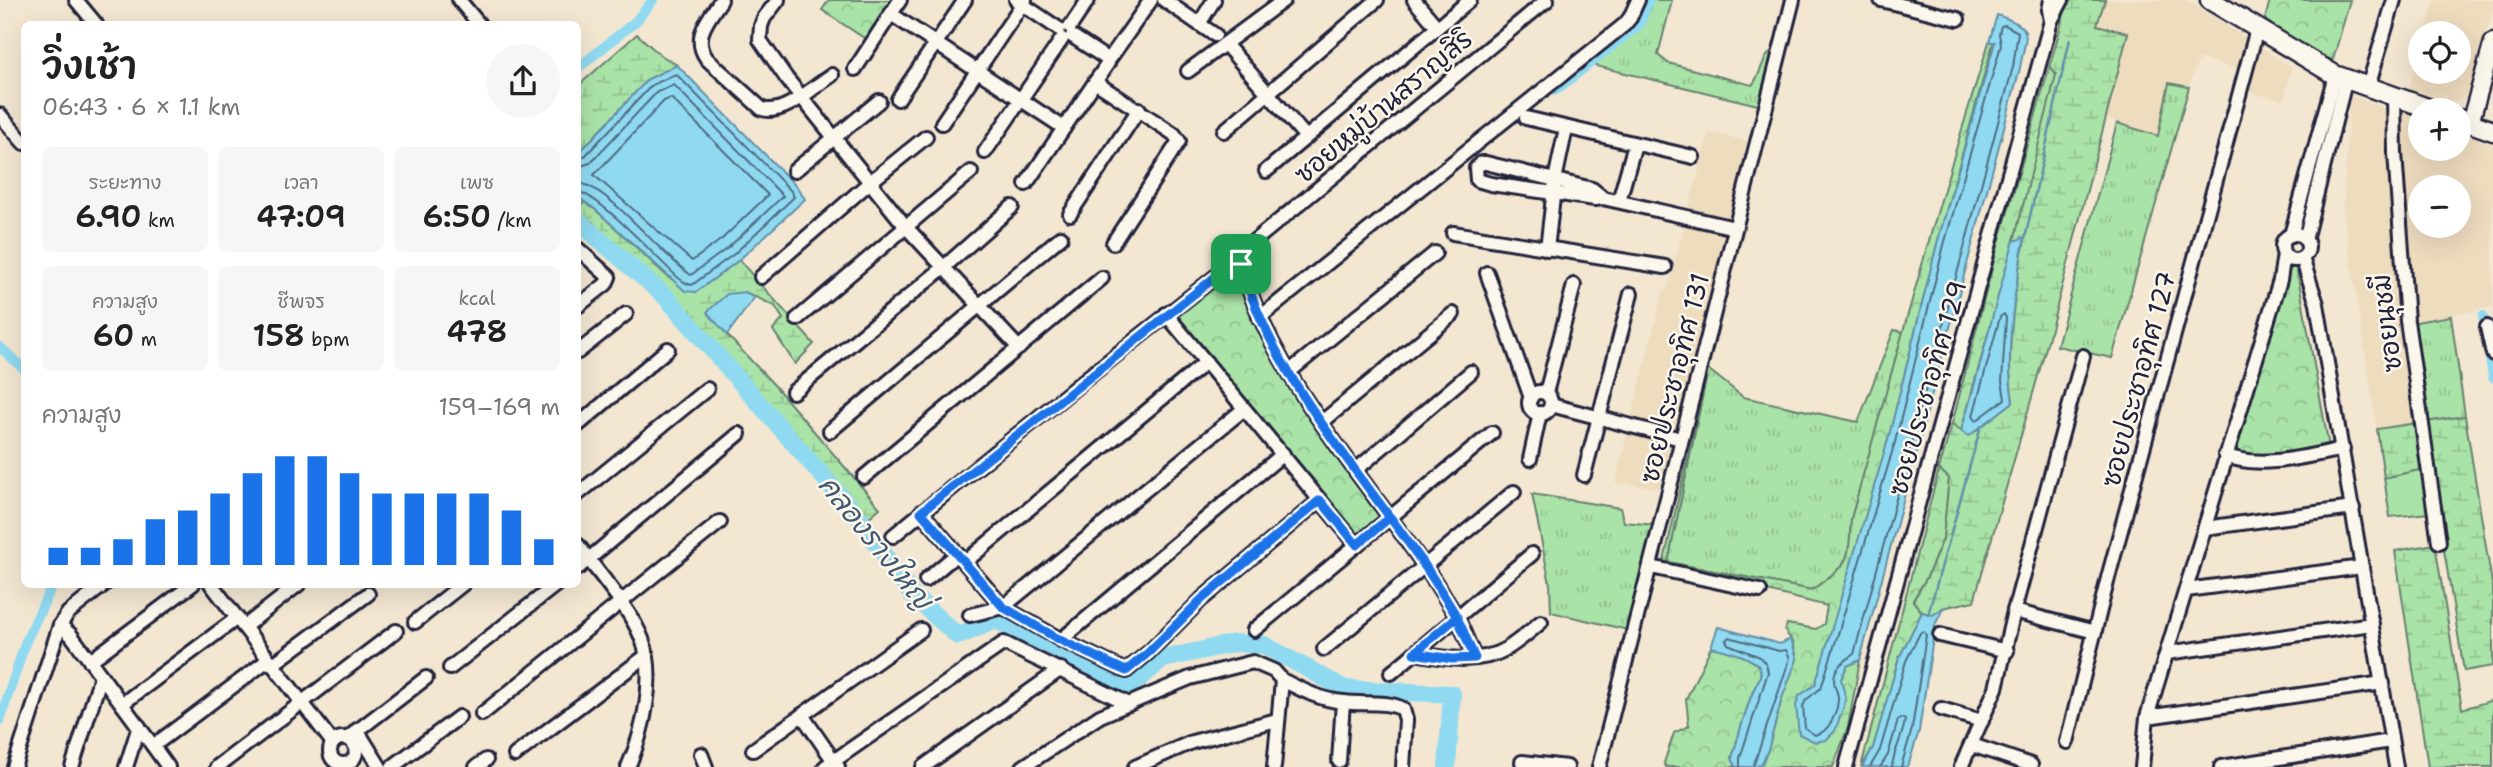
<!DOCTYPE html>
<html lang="th">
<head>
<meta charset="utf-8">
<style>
	:root { --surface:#fff; --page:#f6f6f6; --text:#222; --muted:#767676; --accent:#1a73e8 }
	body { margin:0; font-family:"Shantell Sans","Playpen Sans Thai",sans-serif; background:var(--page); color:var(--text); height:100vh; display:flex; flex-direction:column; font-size:26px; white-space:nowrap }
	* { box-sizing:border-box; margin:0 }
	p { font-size:23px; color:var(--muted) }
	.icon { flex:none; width:38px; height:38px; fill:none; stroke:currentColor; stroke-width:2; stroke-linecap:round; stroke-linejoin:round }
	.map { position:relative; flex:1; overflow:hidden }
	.details { position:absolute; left:21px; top:21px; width:560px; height:567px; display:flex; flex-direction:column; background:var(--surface); border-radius:10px; box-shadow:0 7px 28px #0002 }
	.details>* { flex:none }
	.fabs { position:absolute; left:2408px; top:21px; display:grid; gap:14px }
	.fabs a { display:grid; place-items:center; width:63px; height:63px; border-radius:50%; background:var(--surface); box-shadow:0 7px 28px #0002; font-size:35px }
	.pin { position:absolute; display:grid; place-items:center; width:60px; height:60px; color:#fff; margin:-30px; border-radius:14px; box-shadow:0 4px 10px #0006 }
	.round { display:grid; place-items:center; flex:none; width:74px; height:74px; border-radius:37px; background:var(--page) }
	.head { display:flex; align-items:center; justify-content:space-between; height:119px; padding:0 21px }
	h1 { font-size:38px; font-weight:600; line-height:52px }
	.figures { display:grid; grid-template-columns:repeat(3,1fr); gap:10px; height:119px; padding:7px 21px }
	.figures div { display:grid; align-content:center; border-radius:10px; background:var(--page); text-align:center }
	.figures b { font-size:30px; font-weight:600 }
	.figures small { font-size:19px; font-weight:400 }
	.figures p { font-size:19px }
	.chart { height:196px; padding:14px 21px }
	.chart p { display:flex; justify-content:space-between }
	.chart svg { width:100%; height:126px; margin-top:7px; stroke:var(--accent); stroke-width:6 }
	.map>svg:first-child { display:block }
</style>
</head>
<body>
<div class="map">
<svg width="2493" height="767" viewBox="0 0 2493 767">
	<defs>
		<pattern id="grass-tufts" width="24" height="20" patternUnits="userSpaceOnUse" patternTransform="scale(1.75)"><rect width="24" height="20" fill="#aae3a7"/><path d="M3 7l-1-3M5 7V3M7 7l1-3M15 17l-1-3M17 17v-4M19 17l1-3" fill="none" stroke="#92c291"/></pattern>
		<pattern id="forest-crowns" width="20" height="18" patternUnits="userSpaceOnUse" patternTransform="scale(1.75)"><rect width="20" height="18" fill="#aae3a7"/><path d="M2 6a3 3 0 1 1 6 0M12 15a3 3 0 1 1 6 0" fill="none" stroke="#92c291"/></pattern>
		<pattern id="wetland-marsh" width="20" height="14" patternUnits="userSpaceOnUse" patternTransform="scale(1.75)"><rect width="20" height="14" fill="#aae3a7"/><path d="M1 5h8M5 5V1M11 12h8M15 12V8" fill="none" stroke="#92c291"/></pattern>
	</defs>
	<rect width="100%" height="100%" fill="#f3e7d2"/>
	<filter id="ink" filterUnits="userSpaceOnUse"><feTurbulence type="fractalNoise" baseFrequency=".0143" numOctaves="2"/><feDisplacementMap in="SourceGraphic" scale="14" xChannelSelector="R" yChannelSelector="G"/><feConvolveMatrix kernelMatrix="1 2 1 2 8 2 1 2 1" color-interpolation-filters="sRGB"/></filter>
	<g filter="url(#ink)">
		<g fill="#eedcbf" fill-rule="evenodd">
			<polygon points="2105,0 2186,0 2292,67 2284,100 2248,92 2240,70 2199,58 2189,87 2169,83 2158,137 2106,118 2128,33 2097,25"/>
			<polygon points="2435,0 2493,0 2493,9 2471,90 2462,99 2449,104 2409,89 2420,50 2420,72 2459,72 2459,33 2425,33"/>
			<path d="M2350 96 2420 119V149H2459V132L2493 145V307L2410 323 2426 422 2377 429 2343 210ZM2420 187H2459V226H2420Z"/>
			<polygon points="1709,132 1752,143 1662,488 1615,483 1663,291 1667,291"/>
		</g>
		<g fill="url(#grass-tufts)" stroke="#668271" stroke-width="2">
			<path d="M1653 0H1672L1658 55 1668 63 1752 85C1762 74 1761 57 1774 49L1777 55 1762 106 1592 65 1641 27Z"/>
			<polygon points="2169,83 2189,87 2112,358 2057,346 2117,123 2158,136"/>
			<polygon points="2451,316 2465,416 2426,422 2410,323"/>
			<path d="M1894 330 1903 332 1851 519C1849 565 1848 563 1812 590L1668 562 1708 369 1743 397 1858 422Z"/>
			<polygon points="1532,494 1620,508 1624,522 1655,525 1628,630 1551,612 1550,584"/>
		</g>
		<g fill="url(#forest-crowns)" stroke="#668271" stroke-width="2">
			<polygon points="829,0 894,0 867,40 822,10"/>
			<path d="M2270 0H2350L2333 60C2310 51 2276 41 2265 19Z"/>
			<path d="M1994 40 1937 244 1888 440 1831 633 1815 685 1799 696 1841 679 1847 666 1860 660 1848 727 1833 767H1756L1762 763 1768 750 1782 698 1797 659 1793 642 1785 631 1787 624 1816 629 1824 624 1827 606 1663 565 1708 369 1668 562 1812 590C1848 563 1849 566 1851 519 1895 359 1939 200 1989 42Z"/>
			<polygon points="2050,65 2056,75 2038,154 1961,431 1952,424 1996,253"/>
			<polygon points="2294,267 2297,271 2329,447 2245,458 2235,452 2290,269"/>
			<polygon points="1231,271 1237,272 1250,308 1277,365 1384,516 1358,537 1175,318 1174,313"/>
			<polygon points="1939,469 1949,478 1943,539 1927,577 1913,600 1922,612 1899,658 1873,748 1861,767"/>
			<path d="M1711 647C1723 649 1756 657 1760 669 1763 675 1757 683 1754 689 1745 711 1739 735 1732 758L1736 767H1666L1664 763 1674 733 1689 726 1686 699Z"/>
		</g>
		<g fill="url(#wetland-marsh)" stroke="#668271" stroke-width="2">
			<path d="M2068 0H2105L2097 25 2128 33 2047 344 1974 601 1943 608 1933 615 1922 612 1913 601 1927 577 1943 539 1949 478 1939 469 1952 424 1969 436 2013 402C2005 354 2015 285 2025 238L2014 241 2056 75 2050 65Z"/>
			<polygon points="637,34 659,54 677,65 648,79 578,154 578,86"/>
			<polygon points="584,202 596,210 668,277 696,292 739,260 814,344 795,364 773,330 783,319 775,306 745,292 727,335 775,386 880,508 868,518 715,342 656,282 624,256 592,222 578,213 578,208"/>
			<polygon points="2465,416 2493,590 2493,666 2464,671 2443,544 2426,422"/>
			<polygon points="2417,423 2424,469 2384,478 2377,429"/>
			<polygon points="2435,544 2462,709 2493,700 2493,767 2428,767 2395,551"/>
		</g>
		<polygon fill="#aae3a7" stroke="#668271" stroke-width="2" points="2424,469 2429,513 2390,517 2384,478"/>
		<g fill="#90daf1" stroke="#6490a8" stroke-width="2">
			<path d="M1997 15C2036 28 2026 32 2020 68L1860 660 1847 666 1841 679 1846 700 1835 731 1826 740 1815 742 1799 734 1796 705 1799 696 1815 685 1888 440 1937 244 1995 42H1989Z"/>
			<polygon points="677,65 797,187 805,199 739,260 696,292 685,291 596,210 578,197 578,154 648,79"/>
			<path d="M2025 237C2015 286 2004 353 2013 402L1969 436 1961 431C1981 368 1994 304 2014 241Z"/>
			<polygon points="745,292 754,298 727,335 707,312 727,294"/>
			<polygon points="1943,608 1935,625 1919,731 1909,763 1906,767 1862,767 1873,748 1899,658 1922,612 1933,615"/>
			<path d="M1718 627 1780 644 1791 639 1797 659 1782 698 1768 750 1762 763 1756 767H1736L1732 758C1739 735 1745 711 1754 689 1757 683 1763 675 1760 669 1756 657 1722 649 1711 647Z"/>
		</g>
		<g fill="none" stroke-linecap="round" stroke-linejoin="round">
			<g stroke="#4e6c84" stroke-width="2">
				<path d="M2005 25 2018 32 2013 67 1854 654C1846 660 1835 666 1834 678 1833 686 1839 693 1838 700 1837 713 1829 733 1815 735L1805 728 1803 706 1806 700 1821 688 1838 634 1895 442 1944 245 2001 45 1999 34 2001 26Z"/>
				<polygon points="671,98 768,195 722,239 692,261 594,175 664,101"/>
				<path d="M578 158 585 156 652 85 676 74 791 191 794 197 734 254 692 285C682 283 673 273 666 266 649 250 597 194 578 192"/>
				<path d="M578 167 590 163 657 92 674 85 783 196 729 247 691 275C662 257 608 185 578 183"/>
				<polygon points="2004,314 2006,318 2002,381 2005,399 1976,421 1973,416 2000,317"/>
				<polyline points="1740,767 1740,758 1768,672 1766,664 1760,657 1728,644 1726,640 1729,637 1779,651 1786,650 1790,658 1753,767"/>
				<polyline points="1870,767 1880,750 1906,661 1920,633 1923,631 1926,635 1912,729 1901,767"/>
				<path d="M1880 767 1888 755 1898 720 1902 718 1905 720C1903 737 1893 752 1892 767"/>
			</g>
			<g stroke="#6490a8" stroke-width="2.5">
				<polyline points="2021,256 2070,39"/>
				<polyline points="1928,615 1981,426"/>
			</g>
			<g stroke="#90daf1" stroke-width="10">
				<polyline points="578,68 636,21 653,0"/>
				<polyline points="1556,90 1640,24 1649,0"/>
				<polyline points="2483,316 2493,377"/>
				<polyline points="0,347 24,369"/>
				<polyline points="0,720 26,641 53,584"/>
			</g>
			<polyline stroke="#90daf1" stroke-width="18" points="578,221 667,298 861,520 911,594 958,636 996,620 1130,686 1163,659 1235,643 1264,645 1345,689 1452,694 1447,767"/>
			<g stroke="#22223b" stroke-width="18">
				<g id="minor">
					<polyline points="76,0 96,24"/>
					<polyline points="459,0 479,24"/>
					<path d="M721 0C709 19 691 37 707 59L762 109C784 116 813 87 832 75"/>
					<polyline points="778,0 764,18 761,26 760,40 787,79 906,227 1019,348"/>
					<polyline points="1016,0 1059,29"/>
					<polyline points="1164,0 1215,35"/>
					<polyline points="1414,0 1437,27"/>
					<polyline points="1881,0 1958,19"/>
					<polyline points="2051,0 2049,10 2051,21"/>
					<polyline points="891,14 1064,128"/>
					<polyline points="1199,24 1214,0"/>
					<polyline points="1070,27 1088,0"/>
					<polyline points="1225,44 1306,137"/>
					<polyline points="1108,61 1151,0"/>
					<polyline points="855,69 900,0"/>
					<polyline points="1188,71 1284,0"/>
					<polyline points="1095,82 1174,134 1179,141 1113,243"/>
					<polyline points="2368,87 2394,0"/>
					<polyline points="2394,97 2395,153 2407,321 2439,542"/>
					<polyline points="898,99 965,0"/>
					<polyline points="0,115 24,143"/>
					<polyline points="1526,118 1693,157"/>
					<polyline points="942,123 1025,0"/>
					<polyline points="1224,131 1377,0"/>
					<polyline points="985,152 1062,39"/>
					<polyline points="794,171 879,101"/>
					<polyline points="1266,171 1470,0"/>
					<polyline points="1026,184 1108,63 1107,59 1072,36"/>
					<polyline points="1603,198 1592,189 1486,163 1481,163 1476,168 1477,180 1491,184 1595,199 1603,198 1735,228"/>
					<polyline points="1619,201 1635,144"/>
					<polyline points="1070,214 1139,109"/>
					<polyline points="1453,233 1665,267"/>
					<circle cx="2295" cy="247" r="13"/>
					<polyline points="2291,235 2335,75"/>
					<polyline points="2305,240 2346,78"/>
					<circle cx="1241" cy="254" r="10"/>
					<polyline points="1247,247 1547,0"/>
					<polyline points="578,249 609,277 606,284 578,306"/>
					<polyline points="1547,249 1555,180 1566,128"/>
					<polyline points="2302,258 2317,304 2396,767"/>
					<path d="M1241 264C1277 394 1388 499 1455 614 1463 628 1468 644 1475 658"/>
					<polyline points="1487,273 1531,398"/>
					<polyline points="761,277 869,183 926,137"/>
					<polyline points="1166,314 1357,545"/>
					<polyline points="1259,318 1624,25 1630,18 1638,0"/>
					<polyline points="797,319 971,172"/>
					<polyline points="2487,327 2493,354"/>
					<polyline points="578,352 626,314"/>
					<polyline points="1289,372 1435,253"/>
					<polyline points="793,392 944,267 1012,207"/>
					<circle cx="1540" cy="403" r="11"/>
					<polyline points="1546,393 1574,285"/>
					<polyline points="1551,405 1681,439"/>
					<polyline points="1322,422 1453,314"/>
					<polyline points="578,425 668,349"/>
					<polyline points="830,431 1061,237"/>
					<path d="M2225 455C2258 470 2308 456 2343 449"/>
					<polyline points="1530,459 1540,413"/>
					<polyline points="1356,470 1471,372"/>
					<polyline points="1584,475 1631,294"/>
					<polyline points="864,477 1102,278"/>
					<polyline points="578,494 707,389"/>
					<polyline points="921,512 1003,607 1061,640 1126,671 1149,652 1202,599 1320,500"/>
					<polyline points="2205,528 2353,508"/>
					<polyline points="893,536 1082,382 1234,262"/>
					<path d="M578 545C597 572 630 608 642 639 657 676 643 733 628 767"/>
					<polyline points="965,562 1206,362"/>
					<polyline points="1651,567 1760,591"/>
					<polyline points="578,568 739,434"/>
					<polyline points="926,580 957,554"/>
					<polyline points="211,584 333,743"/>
					<polyline points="2186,590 2362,567"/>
					<polyline points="2014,611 2083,356"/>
					<polyline points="970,615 1003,607 1244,409"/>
					<polyline points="415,622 463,584"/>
					<polyline points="60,625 68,613 105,584"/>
					<polyline points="244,627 299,584"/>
					<polyline points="1254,630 1492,433"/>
					<polyline points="1940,635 2007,651"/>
					<polyline points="1061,640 1283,454"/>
					<polyline points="1324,649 1514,492"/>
					<path d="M1414 653C1443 658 1478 665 1506 649 1518 642 1530 631 1541 622"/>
					<polyline points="2167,653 2372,624"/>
					<polyline points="90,661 193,584"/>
					<polyline points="272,665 368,594"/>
					<polyline points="450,668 557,584"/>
					<polyline points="1391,673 1532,554"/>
					<path d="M1282 680C1302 690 1321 700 1344 702 1362 705 1386 700 1403 709L1406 720 1403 767"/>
					<polyline points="122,704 237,618"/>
					<polyline points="1941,709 1982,721"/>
					<polyline points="482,714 720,522"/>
					<polyline points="802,715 838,767"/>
					<polyline points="2147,717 2383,683"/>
					<polyline points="357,730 380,767"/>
					<polyline points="348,738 426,678"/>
					<circle cx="343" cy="751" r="13"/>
					<polyline points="2067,742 2109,574 2257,29"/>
					<polyline points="1972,745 2031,765"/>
					<polyline points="753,750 921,630"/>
					<polyline points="701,754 706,767"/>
					<polyline points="515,755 646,656"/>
					<polyline points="1339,761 1343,702"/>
					<polyline points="1522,762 1567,767"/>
					<polyline points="14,767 60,625 71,635 153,746"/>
					<polyline points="72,767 101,676"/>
					<polyline points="126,767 139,726"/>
					<polyline points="168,767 153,746 268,660"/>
					<polyline points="217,767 396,631"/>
					<polyline points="392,767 459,717"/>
					<polyline points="476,767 486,760"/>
					<polyline points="825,767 1004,643 1129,704"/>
					<polyline points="923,767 1061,669"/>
					<polyline points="1023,767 1100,716 1190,678 1253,662 1274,671 1282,680 1274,767"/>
					<polyline points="1135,767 1192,742 1277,720"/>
					<polyline points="1599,767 1793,0"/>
					<polyline points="1846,767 2051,21 2062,0"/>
					<polyline points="1961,767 1996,688 2014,611 2095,632"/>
					<polyline points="2142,767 2147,717 2280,280 2284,254"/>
					<polyline points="2221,767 2391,741"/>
				</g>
			</g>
			<g stroke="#22223b" stroke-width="21">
				<polyline id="tertiary" points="2470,123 2493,42"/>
			</g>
			<g stroke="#22223b" stroke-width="23">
				<g id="secondary">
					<polyline points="2210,0 2335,75 2433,110"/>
					<polyline points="2459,119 2493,131"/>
				</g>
			</g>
			<use href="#minor" stroke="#fbf7ec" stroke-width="12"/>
			<use href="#tertiary" stroke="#fbf7ec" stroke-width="16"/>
			<use href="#secondary" stroke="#fbf7ec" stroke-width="18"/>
		</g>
	</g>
	<g fill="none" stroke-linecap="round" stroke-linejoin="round" filter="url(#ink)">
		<g stroke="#fff" stroke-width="14">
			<path id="route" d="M1241 264 1234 262 921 512 1003 607 1060 640 1126 671 1149 652 1202 599 1320 500 1357 545 1390 517 1424 564 1457 617 1414 653 1452 659 1475 658C1468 644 1463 628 1455 614 1388 498 1277 395 1241 264"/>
		</g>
		<use href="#route" stroke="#1a73e8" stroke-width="9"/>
	</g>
	<g text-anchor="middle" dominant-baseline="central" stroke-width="5" stroke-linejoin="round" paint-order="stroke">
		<g font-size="26" fill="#22223b" stroke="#fbf7ec">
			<text transform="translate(1383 106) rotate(-40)">ซอยหมู่บ้านสราญสิริ</text>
			<text transform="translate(2386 323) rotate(-97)">ซอยนุชมี</text>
			<text transform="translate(1674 378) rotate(-76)">ซอยประชาอุทิศ 131</text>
			<text transform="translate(2138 379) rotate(-75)">ซอยประชาอุทิศ 127</text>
			<text transform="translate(1927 388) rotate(-74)">ซอยประชาอุทิศ 129</text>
		</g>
		<g font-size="28" font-style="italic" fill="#435972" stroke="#fbf7ec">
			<text transform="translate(876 542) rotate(51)">คลองรางใหญ่</text>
		</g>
	</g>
</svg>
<div class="fabs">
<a><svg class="icon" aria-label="locate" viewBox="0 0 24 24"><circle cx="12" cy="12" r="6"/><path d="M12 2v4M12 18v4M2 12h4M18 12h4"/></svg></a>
<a>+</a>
<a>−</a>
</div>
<div class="pin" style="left:1241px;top:264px;background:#1e9e55"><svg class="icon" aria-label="arrive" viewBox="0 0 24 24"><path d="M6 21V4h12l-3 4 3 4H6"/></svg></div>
<section class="details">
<div class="head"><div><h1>วิ่งเช้า</h1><p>06:43 · 6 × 1.1 km</p></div><a class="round"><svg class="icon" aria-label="share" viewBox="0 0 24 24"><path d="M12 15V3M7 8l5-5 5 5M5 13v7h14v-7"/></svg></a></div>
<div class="figures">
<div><p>ระยะทาง</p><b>6.90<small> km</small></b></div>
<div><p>เวลา</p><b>47:09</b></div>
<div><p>เพซ</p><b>6:50<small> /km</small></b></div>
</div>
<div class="figures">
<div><p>ความสูง</p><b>60<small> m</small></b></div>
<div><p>ชีพจร</p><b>158<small> bpm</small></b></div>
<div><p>kcal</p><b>478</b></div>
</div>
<div class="chart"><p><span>ความสูง</span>159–169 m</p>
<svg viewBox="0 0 160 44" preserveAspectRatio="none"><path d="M5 44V38M15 44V38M25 44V35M35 44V28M45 44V25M55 44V19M65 44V12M75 44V6M85 44V6M95 44V12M105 44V19M115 44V19M125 44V19M135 44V19M145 44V25M155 44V35"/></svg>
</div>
</section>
</div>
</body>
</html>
